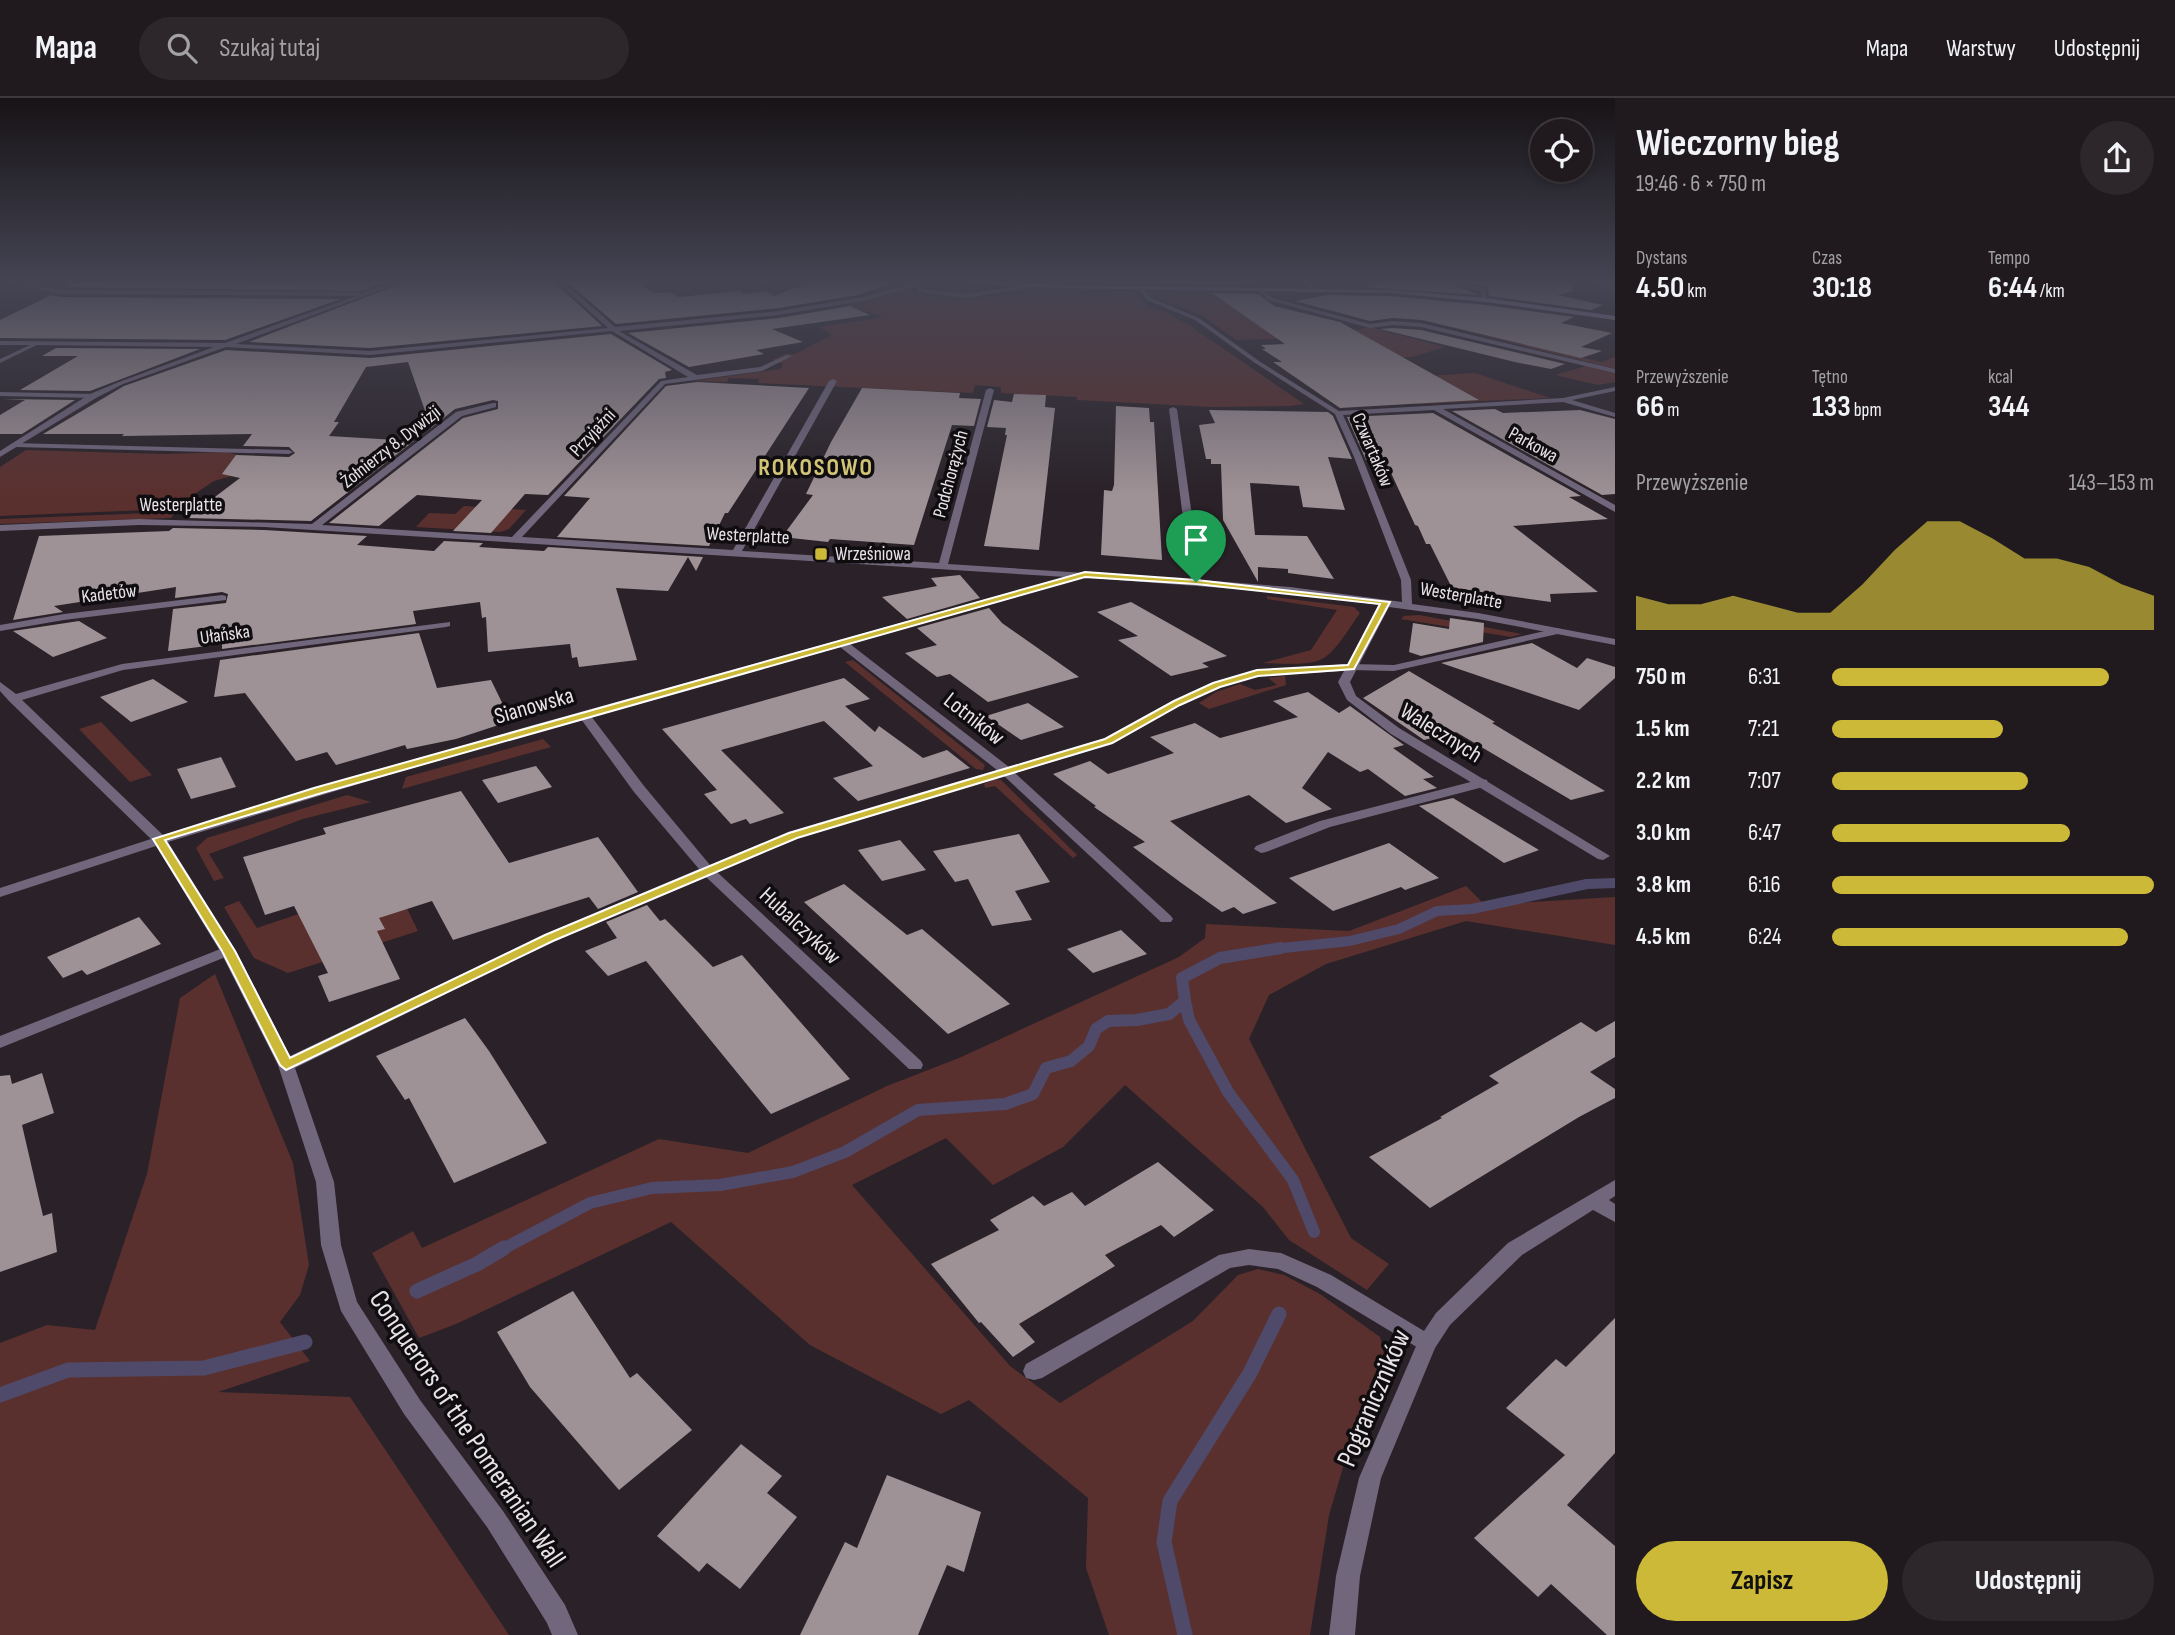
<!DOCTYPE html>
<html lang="pl">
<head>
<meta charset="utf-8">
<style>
	:root { --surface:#201a1e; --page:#2d272b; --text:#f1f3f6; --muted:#a2a1a4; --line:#3d383c; --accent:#cdb938 }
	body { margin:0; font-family:"Sofia Sans Condensed",sans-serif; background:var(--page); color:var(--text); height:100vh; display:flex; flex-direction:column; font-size:26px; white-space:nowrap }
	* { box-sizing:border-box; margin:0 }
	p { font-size:23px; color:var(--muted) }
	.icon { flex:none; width:38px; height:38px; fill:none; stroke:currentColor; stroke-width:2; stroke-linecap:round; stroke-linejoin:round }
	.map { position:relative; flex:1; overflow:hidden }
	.sheet { display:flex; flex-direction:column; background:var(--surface); width:560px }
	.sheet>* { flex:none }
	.controls { position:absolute; left:1530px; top:21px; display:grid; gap:14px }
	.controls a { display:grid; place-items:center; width:63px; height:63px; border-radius:50%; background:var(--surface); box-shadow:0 4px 10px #0003,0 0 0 2px var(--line); font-size:35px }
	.pin { position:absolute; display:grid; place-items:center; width:60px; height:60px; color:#fff; margin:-72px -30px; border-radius:50% 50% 50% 0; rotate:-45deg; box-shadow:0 0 7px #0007 }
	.pin .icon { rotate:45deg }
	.round { display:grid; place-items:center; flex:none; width:74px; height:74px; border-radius:37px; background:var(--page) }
	.headline { display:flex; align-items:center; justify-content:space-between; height:119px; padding:0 21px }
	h1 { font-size:38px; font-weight:700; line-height:52px }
	.metrics { display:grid; grid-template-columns:repeat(3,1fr); gap:10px; height:119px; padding:7px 21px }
	.metrics div { display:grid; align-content:center }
	.metrics b { font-size:30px; font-weight:700 }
	.metrics small { font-size:19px; font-weight:400 }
	.metrics p { font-size:19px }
	.chart { height:196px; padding:14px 21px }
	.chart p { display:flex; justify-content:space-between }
	.chart svg { width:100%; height:126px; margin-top:7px; fill:var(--accent); opacity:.7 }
	.primary-button { display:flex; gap:14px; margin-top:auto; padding:14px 21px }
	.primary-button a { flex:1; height:80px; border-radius:42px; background:var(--accent); color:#111; font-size:28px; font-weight:700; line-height:80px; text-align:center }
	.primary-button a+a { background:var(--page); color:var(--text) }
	ul { padding:0 21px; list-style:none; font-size:23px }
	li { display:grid; grid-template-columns:112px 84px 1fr; align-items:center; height:52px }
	li i { height:18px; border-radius:9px; background:var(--accent) }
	header { display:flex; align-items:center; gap:42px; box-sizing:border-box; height:98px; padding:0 35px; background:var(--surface); border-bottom:2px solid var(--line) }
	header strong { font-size:33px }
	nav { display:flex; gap:38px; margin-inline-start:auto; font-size:24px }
	.search { width:490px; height:63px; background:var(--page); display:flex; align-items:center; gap:18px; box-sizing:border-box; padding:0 24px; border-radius:38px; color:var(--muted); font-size:26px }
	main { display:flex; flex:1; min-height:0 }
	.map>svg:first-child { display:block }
</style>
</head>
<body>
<header>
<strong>Mapa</strong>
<div class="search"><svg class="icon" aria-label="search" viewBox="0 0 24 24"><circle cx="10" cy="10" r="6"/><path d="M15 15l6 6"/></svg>Szukaj tutaj</div>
<nav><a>Mapa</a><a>Warstwy</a><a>Udostępnij</a></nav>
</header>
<main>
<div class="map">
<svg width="1615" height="1537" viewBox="0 0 1615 1537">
	<rect width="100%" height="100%" fill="#2a2228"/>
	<g fill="#5a302e">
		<polygon points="901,192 948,202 1045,194 1133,196 1150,210 1163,213 1189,227 1304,306 1291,308 1212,309 1077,302 1077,299 1001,295 1001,289 975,287 973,295 758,285 759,281 729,280 727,284 694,283 781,271 783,266 772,262 785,256 795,256 832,237 819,229 884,219 846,207"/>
		<polygon points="1259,195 1251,199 1220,200 1223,204 1339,236 1369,229 1445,249 1412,259 1361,261 1396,280 1475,275 1550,300 1419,306 1305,240 1236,242 1204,219 1149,196"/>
		<polygon points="1457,231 1602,264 1615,259 1615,271"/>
		<polygon points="1586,268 1615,274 1615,284 1598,287 1555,277"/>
		<polygon points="26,352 164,356 226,354 261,363 298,359 214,383 172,411 0,418 0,369"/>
		<polygon points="464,408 526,412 509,431 501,434 416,429 429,415 455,416"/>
		<polygon points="175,414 171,420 0,426 0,421"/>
		<path d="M1267 498 1354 509 1360 515C1323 569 1328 567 1263 565L1311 552 1337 512 1267 501Z"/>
		<polygon points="1419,517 1522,536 1511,539 1401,521 1404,518"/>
		<polygon points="853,562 985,667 983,672 976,671 845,564"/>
		<polygon points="1285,578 1286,587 1209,611 1199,605 1216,594 1240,586 1255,592 1277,587 1268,580"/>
		<polygon points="101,624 152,677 130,684 79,631"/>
		<polygon points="543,641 551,649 402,691 406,679"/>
		<polygon points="995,681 1001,682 1077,757 1073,760 995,688 985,690 984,686"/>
		<polygon points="347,697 371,704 303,721 209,756 224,780 214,783 196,750 207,740"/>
		<polygon points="394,784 418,833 288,875 254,860 224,809 239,803 257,830"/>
		<polygon points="1466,788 1485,807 1615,799 1615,847 1466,823 1326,866 1269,897 1249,941 1351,1140 1389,1166 1367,1192 1289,1142 1263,1109 1125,987 1063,1049 993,1087 946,1040 852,1087 1010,1268 1060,1305 1193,1223 1238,1177 1258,1171 1284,1177 1320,1196 1380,1239 1388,1273 1347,1356 1329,1417 1310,1537 1109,1537 1086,1470 1088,1400 969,1302 941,1316 810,1247 671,1124 456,1226 419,1240 372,1155 413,1133 422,1150 659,1041 748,1055 887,988 959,960 1179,859 1205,840 1206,826 1349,833"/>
		<polygon points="215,876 293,1065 309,1167 300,1197 280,1224 310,1263 218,1294 350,1299 509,1537 0,1537 0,1245 47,1227 95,1232 147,1076 180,900"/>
	</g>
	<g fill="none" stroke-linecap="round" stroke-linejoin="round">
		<polyline stroke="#4f4a6a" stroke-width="10" points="1264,852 1350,843 1399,831 1437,813 1472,811 1587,786 1615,785"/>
		<g stroke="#4f4a6a" stroke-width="12">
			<polyline points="1185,903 1189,922 1228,994 1293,1082 1314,1134"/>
			<polyline points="501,1152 590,1105 652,1090 720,1087 793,1074 845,1054 918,1012 1005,1006 1033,996 1046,970 1071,963 1089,948 1096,931 1108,923 1137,922 1169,916 1185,903 1182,880 1220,860 1281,850"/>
		</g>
		<g stroke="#4f4a6a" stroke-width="15">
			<polyline points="417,1193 477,1166 504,1150"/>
			<polyline points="0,1297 68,1272 204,1270 305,1244"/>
			<polyline points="1185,1537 1164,1444 1170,1403 1250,1275 1279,1216"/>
		</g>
	</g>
	<g fill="#9f9296">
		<polygon points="78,183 284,185 389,183 360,193 65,189"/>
		<polygon points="408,183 553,183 602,228 370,250 249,244"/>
		<polygon points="566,183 633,183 655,195 671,194 679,199 739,193 743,196 766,193 774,198 813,183 888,183 888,186 858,197 779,210 616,226"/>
		<polygon points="1195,183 1253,183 1256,186 1201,187"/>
		<polygon points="1394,183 1443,183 1479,197 1364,189"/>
		<polygon points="1465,183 1572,183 1573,193 1557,197 1603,207 1591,212 1489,198 1487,188"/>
		<polygon points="1212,195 1259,196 1274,208 1340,224 1479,302 1340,310 1273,264 1282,264 1262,251 1266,251 1261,247 1285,246"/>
		<polygon points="51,197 61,199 341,201 225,242 0,240 0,222"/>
		<polygon points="1327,197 1390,198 1486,207 1574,219 1561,225 1612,235 1581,249 1602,253 1581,260 1422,222 1393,220 1370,223 1295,203"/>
		<polygon points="850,208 870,217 772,231 803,244 756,252 764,256 689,269 628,235 779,220"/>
		<polygon points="1393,230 1421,232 1565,266 1551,271 1515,264 1380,231"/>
		<polygon points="611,236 672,272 665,274 666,280 659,281 548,397 525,396 491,435 453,433 482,402 417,397 379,428 329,425 463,320 498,311 498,303 493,302 455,311 431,330 408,264 366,269 334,324 339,324 329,338 414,343 311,423 187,420 240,380 222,376 236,357 289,359 295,355 289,349 243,348 252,336 122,338 124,336 43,336 124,288 226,252 370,260"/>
		<polygon points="56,250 200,251 90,293 20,292 78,258 42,258"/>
		<polygon points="697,284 809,290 728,415 725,415 709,448 557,439 590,400 564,398 666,288"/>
		<polygon points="862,290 960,295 959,300 981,301 974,328 952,327 914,447 830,441 828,444 782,439 813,397 806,396 831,344"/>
		<polygon points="1014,296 1046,297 1045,309 1055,310 1039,452 984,448 1007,337 1005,337 1006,330 987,329 994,302 1012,304"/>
		<polygon points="3,301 5,301 75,302 22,336 0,336 0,317 25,302"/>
		<polygon points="1116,308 1149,310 1150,324 1154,324 1162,462 1101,457 1104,392 1112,393 1114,387"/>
		<polygon points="1495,311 1503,315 1580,312 1615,321 1615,396 1602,397 1452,313"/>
		<polygon points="1209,312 1328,314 1333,318 1352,361 1328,359 1345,412 1303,409 1299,388 1250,385 1255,437 1307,438 1334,481 1288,475 1288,471 1258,469 1258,484 1223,422 1221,366 1211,366 1211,361 1206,361 1199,327 1215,325"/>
		<polygon points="1433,315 1581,398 1569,399 1608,421 1513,428 1598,494 1550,496 1551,504 1452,490 1430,446 1426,446 1418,428 1415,427 1386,364 1366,362 1347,319"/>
		<polygon points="173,430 264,432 367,438 357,447 434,453 444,443 483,445 479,449 544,453 548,449 703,459 696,473 688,459 668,493 616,490 637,562 579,569 577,559 572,560 570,546 488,554 486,519 482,520 480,504 413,513 416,526 222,551 222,546 168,553 173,511 226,505 228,496 222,494 175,500 176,489 54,508 63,514 13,522 39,438 169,433"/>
		<polygon points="960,477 980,500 907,521 882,499 937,488 931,480"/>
		<polygon points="1131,504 1227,558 1202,565 1209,569 1171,578 1118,542 1138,538 1097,514"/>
		<polygon points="989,510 1002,525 1079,579 988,604 950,576 937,579 905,555 937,547 917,530"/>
		<polygon points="1450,520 1484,525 1483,544 1421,558 1409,554 1413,525 1449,531"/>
		<polygon points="79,523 107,540 53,559 13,533"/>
		<polygon points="419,535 437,590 491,582 511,623 456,641 407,651 405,647 336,667 327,654 296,663 245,595 214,599 220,562"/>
		<polygon points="1532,545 1577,570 1587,560 1615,569 1615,580 1579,612 1441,565"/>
		<polygon points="1409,573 1495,624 1492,625 1605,693 1571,702 1456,634 1424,642 1363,600"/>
		<polygon points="844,580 870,601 845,608 875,634 879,628 923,660 947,652 970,670 858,703 833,680 873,668 824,623 721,652 784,715 750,726 746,721 731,726 704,696 717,692 662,631"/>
		<polygon points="153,581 188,604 131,624 100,599"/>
		<polygon points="1308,594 1339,615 1350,608 1404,647 1393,650 1434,679 1423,681 1437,690 1405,698 1368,671 1360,674 1328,654 1302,690 1332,711 1286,725 1249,697 1170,723 1277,805 1243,816 1234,809 1222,814 1180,784 1133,749 1145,744 1094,709 1096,708 1053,676 1090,663 1108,676 1174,655 1150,639 1195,625 1220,640 1298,619 1273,603"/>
		<polygon points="1028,605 1064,629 1021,642 986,618"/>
		<polygon points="221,659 236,689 191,701 177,671"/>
		<polygon points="536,668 552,689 498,705 482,682"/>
		<polygon points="461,693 509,765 598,739 638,794 598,811 589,799 453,842 432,803 379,820 385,831 377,833 400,881 329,904 318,878 328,875 294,808 265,817 243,759 326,736 323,730"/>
		<polygon points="1453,700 1539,752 1504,765 1419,708"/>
		<polygon points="1019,736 1050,784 1015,793 1032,822 992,828 968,781 955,784 933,753"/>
		<polygon points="900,742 926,772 882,783 858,752"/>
		<polygon points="1389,745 1439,780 1405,792 1401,789 1333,813 1289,780"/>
		<polygon points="844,786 907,837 922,831 1010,906 948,936 804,804"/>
		<polygon points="647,807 660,823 665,821 713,869 742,857 850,981 771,1016 646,863 608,878 585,853 617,840 606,824"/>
		<polygon points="139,819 161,846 87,877 82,872 63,880 47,859"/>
		<polygon points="1121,832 1147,856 1093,875 1067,851"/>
		<polygon points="465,920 489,953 547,1045 454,1085 409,1000 405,1002 376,958"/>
		<polygon points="1615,923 1615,959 1590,974 1615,991 1615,1000 1579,1019 1430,1110 1369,1059 1442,1020 1440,1019 1499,985 1489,978 1581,924 1596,934"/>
		<polygon points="42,975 54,1015 22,1027 43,1118 52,1115 57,1154 0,1174 0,978 10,977 12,986"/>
		<polygon points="1158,1064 1214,1112 1174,1139 1161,1127 1105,1157 1115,1168 1019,1226 1035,1244 1013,1259 981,1224 979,1225 931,1166 999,1132 990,1122 1033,1098 1044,1108 1072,1094 1085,1108"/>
		<polygon points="573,1193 630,1280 637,1275 692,1332 619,1392 530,1289 497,1234"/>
		<polygon points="1615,1220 1615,1355 1567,1407 1615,1448 1615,1537 1607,1537 1551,1486 1538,1499 1474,1440 1565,1357 1506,1310 1556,1261 1566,1269"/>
		<polygon points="741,1346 782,1378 767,1395 797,1419 740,1491 707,1465 699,1474 657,1438"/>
		<polygon points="887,1377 981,1414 964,1474 947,1467 918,1537 800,1537 845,1444 857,1450"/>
	</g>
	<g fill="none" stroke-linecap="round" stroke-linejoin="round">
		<g fill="#71677d" fill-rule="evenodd">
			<polygon points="919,183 923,192 966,196 1027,187 1030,189 966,200 919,194 916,185"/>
			<polygon points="13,345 289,352 293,354 289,356 16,349 13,349"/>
			<polygon points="1558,530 1563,533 1562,535 1394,573 1351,572 1345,569 1351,566 1394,567"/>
			<polygon points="1482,681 1487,682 1488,685 1487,688 1330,729 1266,754 1261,755 1254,751 1256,748 1320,723"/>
			<polygon points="228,848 233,850 236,853 233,856 0,950 0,938"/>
			<polygon points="1249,1151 1281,1155 1331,1177 1434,1239 1437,1245 1434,1251 1427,1254 1420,1251 1317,1189 1278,1171 1249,1167 1230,1170 1042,1280 1034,1282 1026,1280 1023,1273 1026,1266 1219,1157"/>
		</g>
		<polygon fill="#71677d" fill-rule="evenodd" points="0,294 93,296 97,298 93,300 0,298"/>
		<g fill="#71677d" fill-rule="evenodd">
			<path d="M0 183 61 192 357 194 360 196 397 183H405L236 246 370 253 608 230 556 183H562L615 229 779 213 863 199 924 183H933L863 203 779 217 619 233 697 277 760 269 787 257 792 258 762 273 665 286 522 439 733 452 829 283 833 281 837 283 742 453 939 465 986 292 990 290 994 292 948 466 1191 482 1169 311 1173 309 1177 311 1201 482 1290 489 1402 504 1401 482 1354 359 1335 316 1255 265 1195 222 1147 202 1138 190H1142L1151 200 1199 220 1259 263 1339 313 1563 300 1615 289V293L1572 302 1615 315V319L1563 304 1443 311 1615 407V414L1434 312 1343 317 1362 359 1411 482 1412 506 1478 515 1615 541V547L1478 521 1389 509 1350 584 1356 598 1399 630 1610 758 1603 762 1598 761 1391 636 1347 602 1338 584 1344 573 1258 578 1220 589 1181 607 1113 646 1015 675 1171 818 1173 821 1171 824H1161L1004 678 798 740 717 774 921 963 923 967 921 971H909L706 779 554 843 295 970 334 1084 341 1147 357 1204 420 1302 503 1413 565 1507 578 1537H552L547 1525 487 1429 404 1316 341 1213 321 1147 316 1084 278 967 220 853 156 748 0 799V790L151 741 9 603 0 593V584L16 596 122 566 450 524V528L446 529 123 572 22 602 163 737 530 628 1066 479 264 429 139 427 0 433V427L139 421 312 426 456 314 493 305H496V309L462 318 322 427 512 439 661 283 688 279 612 233 370 257 226 249 123 286 96 300 0 359V353L90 296 119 284 214 249 37 247 0 265V261L30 247H0V243L225 245 356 198 61 196ZM1078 479 1290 495 1379 507 1348 566 1257 572 1212 585 1173 603 1105 640 1009 669 850 546 1076 482ZM840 549 997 672 788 734 710 767 644 688 591 618ZM581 621 634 694 699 771 544 837 290 958 236 853 168 744 405 672Z"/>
			<polygon points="1302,183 1308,183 1315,190 1310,191"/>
			<polygon points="1446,183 1455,183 1486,191 1487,201 1482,202 1481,193"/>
			<polygon points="1592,183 1600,183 1615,189 1615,193"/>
			<polygon points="1256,189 1260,189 1272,200 1370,226 1393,223 1421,225 1615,271 1615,275 1421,229 1393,227 1370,230 1268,202"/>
			<polygon points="222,497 226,498 226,502 64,522 0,533 0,527 64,516"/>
			<polygon points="1615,1082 1615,1098 1609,1102 1615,1106 1615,1124 1593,1112 1522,1157 1450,1227 1435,1250 1381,1380 1360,1478 1355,1537 1329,1537 1336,1478 1359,1380 1420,1239 1436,1215 1508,1145"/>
		</g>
		<polygon fill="#9c8cb0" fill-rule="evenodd" points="947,183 1103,188 1390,192 1486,200 1615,218 1615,222 1486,204 1390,195 1052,190"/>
	</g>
	<linearGradient id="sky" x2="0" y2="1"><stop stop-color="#171316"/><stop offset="0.46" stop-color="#444453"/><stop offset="1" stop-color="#444453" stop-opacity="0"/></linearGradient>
	<rect width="1615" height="398" fill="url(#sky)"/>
	<path fill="#cdb938" stroke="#fff" stroke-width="2" fill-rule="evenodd" d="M1085 474 1196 482 1390 504 1354 571 1258 578 1220 589 1180 607 1112 645 797 740 553 843 286 972 280 967 222 853 153 741 314 690ZM1085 479 1196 486 1380 506 1348 567 1257 572 1213 585 1174 603 1105 641 789 735 545 837 290 960 235 853 165 742 322 695Z"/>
	<rect fill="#cdb938" stroke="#100d10" stroke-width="2.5" x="814" y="449" width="14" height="14" rx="3.5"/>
	<g text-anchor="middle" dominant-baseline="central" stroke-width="7" stroke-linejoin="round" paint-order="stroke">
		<g font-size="19" fill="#e8e3e7" stroke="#100d10">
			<text transform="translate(593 335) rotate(-47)">Przyjaźni</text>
			<text transform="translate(1533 347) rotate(29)">Parkowa</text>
			<text transform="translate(391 349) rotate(-38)">Żołnierzy 8. Dywizji</text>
			<text transform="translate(1372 352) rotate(67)">Czwartaków</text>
			<text transform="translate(951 376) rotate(-75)">Podchorążych</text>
			<text x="181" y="407">Westerplatte</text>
			<text transform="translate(748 438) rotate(3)">Westerplatte</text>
			<text transform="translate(109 496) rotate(-7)">Kadetów</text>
			<text transform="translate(1461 498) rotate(10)">Westerplatte</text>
			<text transform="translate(225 537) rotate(-8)">Ułańska</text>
		</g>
		<g font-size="19" fill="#e8e3e7" stroke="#100d10" text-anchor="start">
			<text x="835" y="456">Wrześniowa</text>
		</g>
		<g font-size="23" fill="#e8e3e7" stroke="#100d10">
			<text transform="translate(534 608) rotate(-16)">Sianowska</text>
			<text transform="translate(974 621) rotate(38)">Lotników</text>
			<text transform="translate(1441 635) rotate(32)">Walecznych</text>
			<text transform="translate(800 828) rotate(43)">Hubalczyków</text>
		</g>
		<g font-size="24" font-weight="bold" letter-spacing="2" fill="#d1c476" stroke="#100d10">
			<text x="816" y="369">ROKOSOWO</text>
		</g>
		<g font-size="28" fill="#e8e3e7" stroke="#100d10">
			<text transform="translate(1374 1300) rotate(-67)">Pograniczników</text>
			<text transform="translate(467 1331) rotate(56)">Conquerors of the Pomeranian Wall</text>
		</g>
	</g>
</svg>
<div class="controls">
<a><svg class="icon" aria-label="locate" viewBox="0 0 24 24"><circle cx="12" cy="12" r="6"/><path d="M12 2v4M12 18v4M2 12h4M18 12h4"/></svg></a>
</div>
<div class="pin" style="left:1196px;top:484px;background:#1e9e55"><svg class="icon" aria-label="arrive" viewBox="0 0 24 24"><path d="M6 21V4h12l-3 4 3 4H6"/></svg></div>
</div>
<section class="sheet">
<div class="headline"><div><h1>Wieczorny bieg</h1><p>19:46 · 6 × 750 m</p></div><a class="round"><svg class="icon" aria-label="share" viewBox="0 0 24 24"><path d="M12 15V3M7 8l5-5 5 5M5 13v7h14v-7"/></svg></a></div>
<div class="metrics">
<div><p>Dystans</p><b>4.50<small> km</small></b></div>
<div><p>Czas</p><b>30:18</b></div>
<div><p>Tempo</p><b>6:44<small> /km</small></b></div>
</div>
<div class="metrics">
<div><p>Przewyższenie</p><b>66<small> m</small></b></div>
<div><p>Tętno</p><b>133<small> bpm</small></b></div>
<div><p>kcal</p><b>344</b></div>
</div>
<div class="chart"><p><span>Przewyższenie</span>143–153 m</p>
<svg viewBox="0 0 160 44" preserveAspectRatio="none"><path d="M0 44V32L10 35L20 35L30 32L40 35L50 38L60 38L70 28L80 16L90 6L100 6L110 12L120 19L130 19L140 22L150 28L160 32V44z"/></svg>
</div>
<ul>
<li><b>750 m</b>6:31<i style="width:86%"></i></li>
<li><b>1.5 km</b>7:21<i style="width:53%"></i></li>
<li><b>2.2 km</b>7:07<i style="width:61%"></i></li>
<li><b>3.0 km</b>6:47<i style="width:74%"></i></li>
<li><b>3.8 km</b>6:16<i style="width:100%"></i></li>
<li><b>4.5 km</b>6:24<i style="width:92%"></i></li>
</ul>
<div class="primary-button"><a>Zapisz</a><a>Udostępnij</a></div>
</section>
</main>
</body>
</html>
